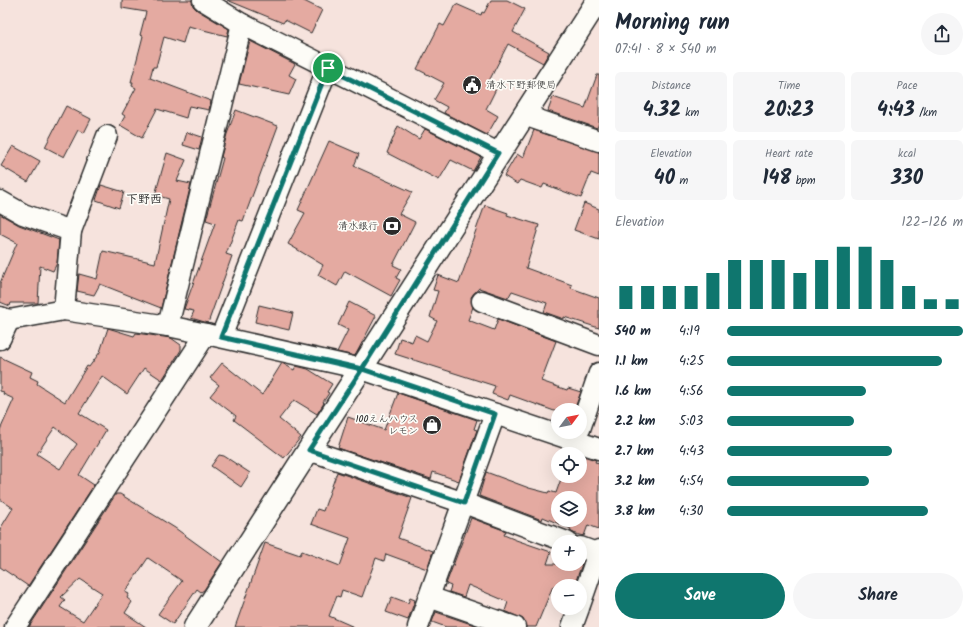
<!DOCTYPE html>
<html lang="en">
<head>
<meta charset="utf-8">
<style>
	:root { --surface:#fff; --page:#f6f6f7; --text:#1f2937; --muted:#747a83; --accent:#0f766e }
	body { margin:0; font-family:Kalam,"Klee One",sans-serif; background:var(--page); color:var(--text); height:100vh; display:flex; flex-direction:column; font-size:15px; white-space:nowrap }
	* { box-sizing:border-box; margin:0 }
	p { font-size:13px; color:var(--muted) }
	.icon { flex:none; width:22px; height:22px; fill:none; stroke:currentColor; stroke-width:2; stroke-linecap:round; stroke-linejoin:round }
	.map { position:relative; flex:1; overflow:hidden }
	.panel { display:flex; flex-direction:column; background:var(--surface); width:380px }
	.panel>* { flex:none }
	.needle { width:26px; rotate:58deg }
	.fabs { position:absolute; left:551px; top:403px; display:grid; gap:8px }
	.fabs a { display:grid; place-items:center; width:36px; height:36px; border-radius:50%; background:var(--surface); box-shadow:0 4px 16px #0002; font-size:20px }
	.pin { position:absolute; display:grid; place-items:center; width:34px; height:34px; color:#fff; margin:-17px; border:2px solid #fff; border-radius:50%; box-shadow:0 1px 4px #0007 }
	.round { display:grid; place-items:center; flex:none; width:42px; height:42px; border-radius:21px; background:var(--page) }
	.overview { display:flex; align-items:center; justify-content:space-between; height:68px; padding:0 16px }
	h1 { font-size:22px; font-weight:600; line-height:30px }
	.stats { display:grid; grid-template-columns:repeat(3,1fr); gap:6px; height:68px; padding:4px 16px }
	.stats div { display:grid; align-content:center; border-radius:6px; background:var(--page); text-align:center }
	.stats b { font-size:20px; font-weight:600 }
	.stats small { font-size:11px; font-weight:400 }
	.stats p { font-size:11px }
	.chart { height:112px; padding:8px 16px }
	.chart p { display:flex; justify-content:space-between }
	.chart svg { width:100%; height:72px; margin-top:4px; stroke:var(--accent); stroke-width:6 }
	.cta { display:flex; gap:8px; margin-top:auto; padding:8px 16px }
	.cta a { flex:1; height:46px; border-radius:24px; background:var(--accent); color:#fff; font-size:16px; font-weight:600; line-height:46px; text-align:center }
	.cta a+a { background:var(--page); color:var(--text) }
	ul { padding:0 16px; list-style:none; font-size:13px }
	li { display:grid; grid-template-columns:64px 48px 1fr; align-items:center; height:30px }
	li i { height:10px; border-radius:5px; background:var(--accent) }
	main { display:flex; flex:1; min-height:0 }
	.map>svg:first-child { display:block }
</style>
</head>
<body>
<main>
<div class="map">
<svg width="599" height="627" viewBox="0 0 599 627">
	<rect width="100%" height="100%" fill="#f6e3dd"/>
	<filter id="ink" filterUnits="userSpaceOnUse"><feTurbulence type="fractalNoise" baseFrequency=".025" numOctaves="2"/><feDisplacementMap in="SourceGraphic" scale="8" xChannelSelector="R" yChannelSelector="G"/><feConvolveMatrix kernelMatrix="1 2 1 2 8 2 1 2 1" color-interpolation-filters="sRGB"/></filter>
	<g filter="url(#ink)">
		<g fill="#e4aaa1" stroke="#2b2b2b" fill-rule="evenodd">
			<polygon points="122,0 192,0 193,6 197,10 229,29 227,36 188,26 183,43 164,37 156,67 153,67 150,78 211,101 209,110 189,106 186,118 157,109 142,138 120,125 125,116 122,114 136,88 132,86 133,82 131,82 143,36 140,35 146,12 122,8"/>
			<polygon points="227,0 302,0 322,10 311,33 285,20 283,23"/>
			<polygon points="491,0 507,0 525,9 513,32 549,52 543,63 508,44 488,83 497,87 486,109 498,116 487,135 444,113 447,107 434,100 444,83 417,69 440,24 444,26 456,4 481,15 482,12 484,13"/>
			<polygon points="250,41 295,64 289,75 296,79 289,95 239,84"/>
			<polygon points="597,75 599,75 599,123 597,128 548,111 553,97 585,108"/>
			<polygon points="66,106 91,119 84,133 78,130 64,157 45,147"/>
			<polygon points="236,110 278,126 243,221 239,220 226,254 232,256 208,323 191,318 194,311 184,309 215,223 206,220 223,158 221,157 227,134"/>
			<polygon points="398,126 419,139 425,129 481,157 473,171 451,160 439,180 387,153"/>
			<polygon points="534,130 599,152 599,176 591,173 581,198 544,184 542,188 520,180 517,184 504,176 517,154 523,158"/>
			<polygon points="187,132 202,137 199,150 183,145"/>
			<polygon points="329,141 359,154 354,166 412,192 399,214 415,222 393,265 401,269 396,278 400,280 391,296 345,271 337,286 318,275 323,265 288,244 305,213 298,210"/>
			<polygon points="13,146 40,161 28,182 1,166"/>
			<polygon points="167,153 186,160 177,181 191,184 161,308 100,284 94,295 77,291 79,274 97,279 103,251 155,263 169,199 155,195"/>
			<polygon points="101,185 124,192 119,208 96,200"/>
			<polygon points="584,203 599,209 599,239 574,230"/>
			<polygon points="485,205 508,213 507,215 539,225 526,268 572,285 571,288 599,298 599,328 564,317 564,319 544,312 547,303 512,291 508,298 479,288 471,297 473,307 468,320 494,330 498,319 556,341 541,381 567,390 568,388 581,392 574,410 557,410 557,412 510,395 508,400 492,394 495,386 395,354 400,338 412,342 415,335 427,341 437,321 430,317 438,291 433,290 438,275 459,283 471,249 470,248 471,244"/>
			<polygon points="0,214 19,225 59,240 57,263 53,271 40,266 38,303 11,303 10,306 0,302 0,283 17,243 0,234"/>
			<polygon points="349,302 376,316 355,356 337,352 348,330 338,325"/>
			<polygon points="259,305 293,313 289,330 255,322"/>
			<path d="M108 328 134 336 136 333 171 338 181 345V350L162 380 144 368 127 394 102 376 79 413 106 430 79 475 94 485 28 586 0 567V529L13 508 0 499V430L14 399 3 394 4 392 0 391V357L32 372 30 377 38 381 37 384 65 402 87 366 89 367 100 352ZM55 427 77 444 60 469 37 454Z"/>
			<polygon points="222,363 262,395 282,363 294,370 296,366 308,369 332,384 327,392 329,393 323,402 324,403 317,414 294,400 279,419 301,437 284,458 234,420 236,416 210,396 219,385 210,378"/>
			<polygon points="398,393 477,420 474,429 477,430 459,481 433,472 431,479 338,448 348,417 384,430"/>
			<polygon points="219,455 224,456 250,473 241,487 211,466"/>
			<path d="M580 455 596 460 595 462 599 463V529L588 525 584 536 573 533 570 531 571 529 543 517 542 520 479 496 486 472 529 488 548 493 549 491 556 493 562 476H580ZM558 498H580V520H558Z"/>
			<polygon points="337,472 412,498 398,538 433,551 427,569 386,554 384,561 376,558 362,597 342,590 340,597 337,596 329,616 354,627 235,627 265,543 300,555 302,551 340,566 350,538 311,524 317,509 323,511"/>
			<path d="M116 494H120L175 528 222 562 204 590 201 592 197 589 173 624 158 614 182 581 148 558 125 592 129 594 127 598 132 602 125 613 146 627H29ZM80 579 102 593 83 621 60 607 65 600 61 597Z"/>
			<polygon points="471,518 506,531 504,535 516,540 551,552 547,564 582,564 574,586 553,586 536,627 526,627 523,619 505,611 508,602 468,585 464,597 449,592 451,586 446,584"/>
			<polygon points="392,597 408,603 410,598 415,600 408,620 386,612"/>
			<polygon points="436,612 480,627 446,627 432,622"/>
		</g>
		<g fill="none" stroke-linecap="round" stroke-linejoin="round">
			<g stroke="#2b2b2b" stroke-width="23">
				<g id="street">
					<polyline points="203,0 242,24 498,153"/>
					<polyline points="524,115 599,141"/>
					<polyline points="0,201 23,214 71,231 64,310"/>
					<polyline points="71,231 107,136"/>
					<polyline points="482,301 599,345"/>
					<polyline points="0,317 9,320 64,310 168,326 206,334 362,369 599,449"/>
					<polyline points="168,326 242,24"/>
					<polyline points="221,337 328,67"/>
					<polyline points="0,339 9,320"/>
					<polyline points="580,429 599,373"/>
					<polyline points="309,450 464,503 567,542"/>
					<polyline points="580,547 599,554"/>
					<polyline points="429,597 515,627"/>
					<polyline points="580,605 599,550"/>
					<polyline points="15,627 206,334"/>
					<polyline points="418,627 495,414"/>
					<polyline points="572,627 579,608"/>
				</g>
			</g>
			<g stroke="#2b2b2b" stroke-width="25">
				<polyline id="secondary" points="195,627 598,0"/>
			</g>
			<use href="#street" stroke="#fdfcf7" stroke-width="20"/>
			<use href="#secondary" stroke="#fdfcf7" stroke-width="22"/>
		</g>
	</g>
	<g fill="none" stroke-linecap="round" stroke-linejoin="round" filter="url(#ink)">
		<g stroke="#fff" stroke-width="8">
			<polyline id="route" points="328,68 221,337 362,369 309,450 464,503 495,414 362,369 498,153 328,68"/>
		</g>
		<use href="#route" stroke="#0f766e" stroke-width="5"/>
	</g>
	<defs>
		<g id="civic-disc" transform="scale(1)"><circle r="9.5" fill="#2b2b2b" stroke="#fdfcf7"/><path d="M-.6-6.5H3V-4.5H.6V-3L4-1V1h2V6H-6V1h2V-1L-.6-3ZM-1.2 2.5V6h2.4V2.5Z" fill="#fff"/></g>
		<g id="bank-disc" transform="scale(1)"><circle r="9.5" fill="#2b2b2b" stroke="#fdfcf7"/><path d="M-6-4H6V4H-6ZM0-2.3a2.3 2.3 0 1 0 0 4.6a2.3 2.3 0 1 0 0-4.6Z" fill="#fff"/></g>
		<g id="shop-disc" transform="scale(1)"><circle r="9.5" fill="#2b2b2b" stroke="#fdfcf7"/><path d="M-5-2.5h2.3a2.7 3.5 0 0 1 5.4 0H5L5.5 6h-11ZM-1.5-2.5h3a1.5 2.3 0 0 0-3 0Z" fill="#fff"/></g>
	</defs>
	<g fill-rule="evenodd">
		<use href="#civic-disc" x="472" y="85"/>
		<use href="#bank-disc" x="392" y="226"/>
		<use href="#shop-disc" x="432" y="425"/>
	</g>
	<g text-anchor="middle" dominant-baseline="central" stroke-width="3.5" stroke-linejoin="round" paint-order="stroke">
		<g font-size="10" fill="#2b2b2b" stroke="#fdfcf7" text-anchor="end">
			<text x="486" y="85" text-anchor="start">清水下野郵便局</text>
			<text x="378" y="226">清水銀行</text>
			<text x="418" y="419">100えんハウス<tspan x="418" dy="12">レモン</tspan></text>
		</g>
		<g font-size="12" font-weight="bold" fill="#2b2b2b" stroke="#fdfcf7">
			<text x="144" y="199">下野西</text>
		</g>
	</g>
</svg>
<div class="fabs">
<a><svg class="needle" viewBox="-14 -14 28 28"><path d="M0-13l5 13h-10z" fill="#e53935"/><path d="M0 13l5-13h-10z" fill="#747a83"/></svg></a>
<a><svg class="icon" aria-label="locate" viewBox="0 0 24 24"><circle cx="12" cy="12" r="6"/><path d="M12 2v4M12 18v4M2 12h4M18 12h4"/></svg></a>
<a><svg class="icon" aria-label="layers" viewBox="0 0 24 24"><path d="M12 4l9 5-9 5-9-5zM3 14l9 5 9-5"/></svg></a>
<a>+</a>
<a>−</a>
</div>
<div class="pin" style="left:328px;top:68px;background:#1e9e55"><svg class="icon" aria-label="arrive" viewBox="0 0 24 24"><path d="M6 21V4h12l-3 4 3 4H6"/></svg></div>
</div>
<section class="panel">
<div class="overview"><div><h1>Morning run</h1><p>07:41 · 8 × 540 m</p></div><a class="round"><svg class="icon" aria-label="share" viewBox="0 0 24 24"><path d="M12 15V3M7 8l5-5 5 5M5 13v7h14v-7"/></svg></a></div>
<div class="stats">
<div><p>Distance</p><b>4.32<small> km</small></b></div>
<div><p>Time</p><b>20:23</b></div>
<div><p>Pace</p><b>4:43<small> /km</small></b></div>
</div>
<div class="stats">
<div><p>Elevation</p><b>40<small> m</small></b></div>
<div><p>Heart rate</p><b>148<small> bpm</small></b></div>
<div><p>kcal</p><b>330</b></div>
</div>
<div class="chart"><p><span>Elevation</span>122–126 m</p>
<svg viewBox="0 0 160 44" preserveAspectRatio="none"><path d="M5 44V30M15 44V30M25 44V30M35 44V30M45 44V22M55 44V14M65 44V14M75 44V14M85 44V22M95 44V14M105 44V6M115 44V6M125 44V14M135 44V30M145 44V38M155 44V38"/></svg>
</div>
<ul>
<li><b>540 m</b>4:19<i style="width:100%"></i></li>
<li><b>1.1 km</b>4:25<i style="width:91%"></i></li>
<li><b>1.6 km</b>4:56<i style="width:59%"></i></li>
<li><b>2.2 km</b>5:03<i style="width:54%"></i></li>
<li><b>2.7 km</b>4:43<i style="width:70%"></i></li>
<li><b>3.2 km</b>4:54<i style="width:60%"></i></li>
<li><b>3.8 km</b>4:30<i style="width:85%"></i></li>
</ul>
<div class="cta"><a>Save</a><a>Share</a></div>
</section>
</main>
</body>
</html>
